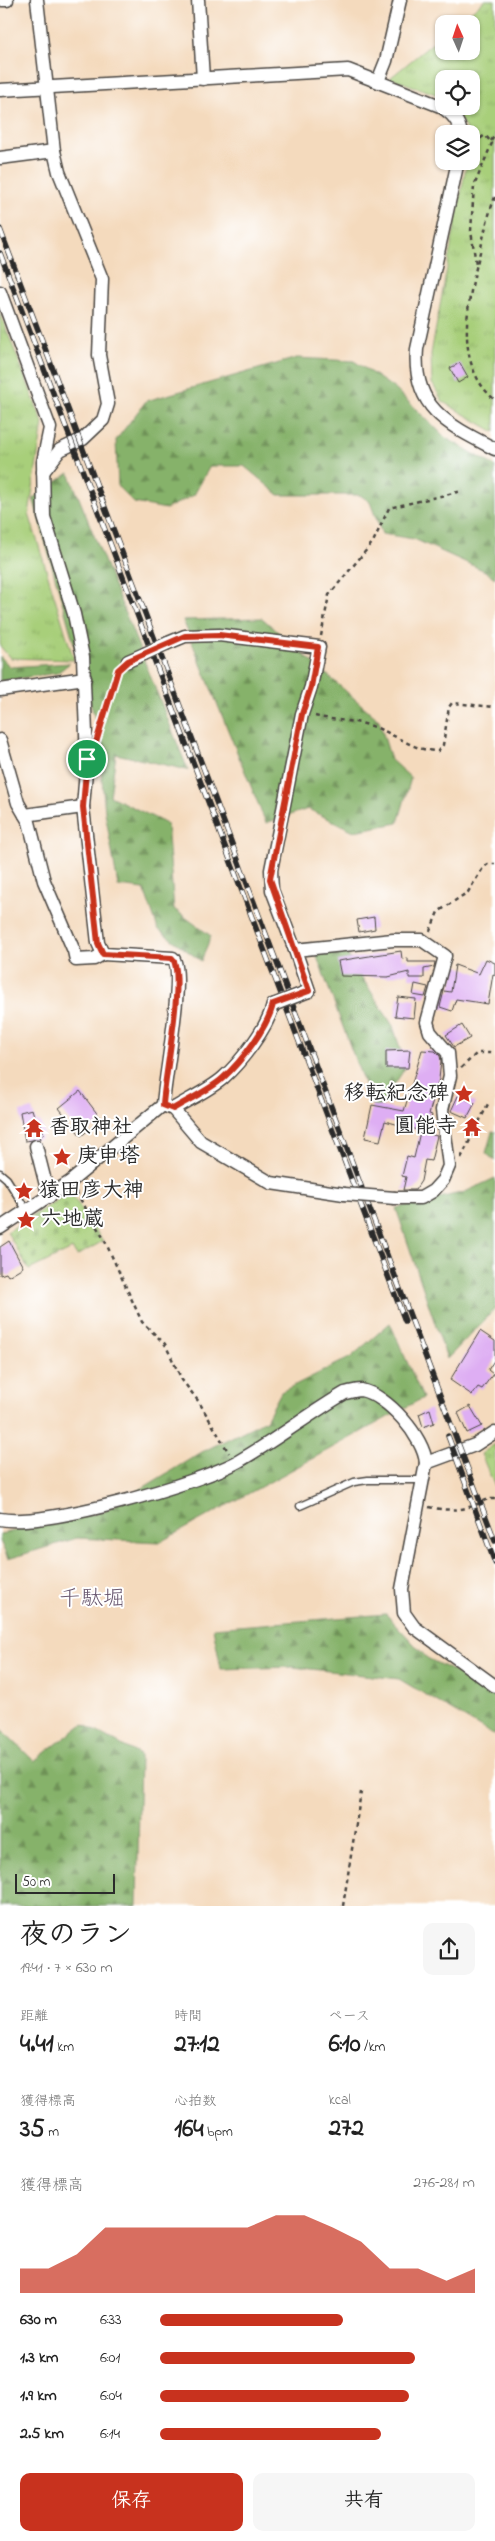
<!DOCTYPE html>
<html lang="ja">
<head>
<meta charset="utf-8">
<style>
	:root { --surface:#fff; --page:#f6f6f6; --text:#222; --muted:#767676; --accent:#c8321e }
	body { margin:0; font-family:"Indie Flower","Klee One",sans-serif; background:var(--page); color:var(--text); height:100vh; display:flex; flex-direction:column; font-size:19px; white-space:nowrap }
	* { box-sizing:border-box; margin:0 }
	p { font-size:16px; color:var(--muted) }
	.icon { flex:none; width:28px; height:28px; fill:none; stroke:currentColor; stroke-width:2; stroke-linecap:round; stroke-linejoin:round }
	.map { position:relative; height:1906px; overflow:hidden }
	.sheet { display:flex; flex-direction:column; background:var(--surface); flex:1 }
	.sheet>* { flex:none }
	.needle { width:32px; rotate:357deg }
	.buttons { position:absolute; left:435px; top:15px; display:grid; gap:10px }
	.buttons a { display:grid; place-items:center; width:45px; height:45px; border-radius:10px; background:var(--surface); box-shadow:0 1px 4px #0004; font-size:25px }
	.scale { position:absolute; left:15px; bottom:12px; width:100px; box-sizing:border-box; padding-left:5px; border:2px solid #2b2b2b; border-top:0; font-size:14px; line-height:18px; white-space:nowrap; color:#2b2b2b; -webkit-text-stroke:4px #fff; paint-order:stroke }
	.pin { position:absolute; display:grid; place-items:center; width:42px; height:42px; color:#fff; margin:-21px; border:2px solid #fff; border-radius:50%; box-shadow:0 1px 5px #0007 }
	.round { display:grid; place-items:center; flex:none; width:52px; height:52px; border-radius:10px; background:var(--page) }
	.headline { display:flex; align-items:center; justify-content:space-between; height:85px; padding:0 20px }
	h1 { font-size:28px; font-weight:800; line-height:38px }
	.metrics { display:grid; grid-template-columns:repeat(3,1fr); gap:8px; height:85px; padding:5px 20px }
	.metrics div { display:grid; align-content:center }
	.metrics b { font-size:25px; font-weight:800 }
	.metrics small { font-size:14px; font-weight:400 }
	.metrics p { font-size:14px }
	.chart { height:140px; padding:10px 20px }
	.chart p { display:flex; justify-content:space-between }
	.chart svg { width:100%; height:90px; margin-top:5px; fill:var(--accent); opacity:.7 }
	.cta { display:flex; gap:10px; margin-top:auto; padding:10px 20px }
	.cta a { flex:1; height:58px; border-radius:10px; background:var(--accent); color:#fff; font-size:20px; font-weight:800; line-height:58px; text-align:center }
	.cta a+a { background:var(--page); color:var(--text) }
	ul { padding:0 20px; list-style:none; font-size:16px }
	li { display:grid; grid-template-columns:80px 60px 1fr; align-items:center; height:38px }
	li i { height:12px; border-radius:6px; background:var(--accent) }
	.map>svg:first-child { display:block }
</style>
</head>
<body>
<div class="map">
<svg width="495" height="1906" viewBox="0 0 495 1906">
	<defs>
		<pattern id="forest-firs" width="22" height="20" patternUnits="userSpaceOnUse" patternTransform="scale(1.25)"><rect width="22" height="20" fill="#86b26a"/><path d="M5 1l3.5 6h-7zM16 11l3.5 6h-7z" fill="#6e9157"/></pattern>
		<pattern id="cemetery-stones" width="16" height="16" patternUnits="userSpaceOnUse" patternTransform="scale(1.25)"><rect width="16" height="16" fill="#a8cf7a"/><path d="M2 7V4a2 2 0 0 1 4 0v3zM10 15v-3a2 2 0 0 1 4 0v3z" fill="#91b26a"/></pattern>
		<pattern id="park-tufts" width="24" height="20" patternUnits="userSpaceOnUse" patternTransform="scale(1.25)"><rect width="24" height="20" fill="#a8cf7a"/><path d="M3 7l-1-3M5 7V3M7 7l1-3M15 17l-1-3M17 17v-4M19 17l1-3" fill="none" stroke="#91b26a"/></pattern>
	</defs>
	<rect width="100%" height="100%" fill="#fff"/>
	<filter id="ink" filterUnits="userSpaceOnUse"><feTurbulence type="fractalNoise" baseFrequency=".02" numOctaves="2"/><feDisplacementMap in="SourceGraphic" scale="10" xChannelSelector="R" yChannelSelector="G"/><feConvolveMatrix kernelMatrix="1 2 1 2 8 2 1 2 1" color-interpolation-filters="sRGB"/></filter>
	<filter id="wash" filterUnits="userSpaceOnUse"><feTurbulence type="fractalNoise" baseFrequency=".0096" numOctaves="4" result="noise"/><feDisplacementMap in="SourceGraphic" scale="20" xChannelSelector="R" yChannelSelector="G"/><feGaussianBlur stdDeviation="1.12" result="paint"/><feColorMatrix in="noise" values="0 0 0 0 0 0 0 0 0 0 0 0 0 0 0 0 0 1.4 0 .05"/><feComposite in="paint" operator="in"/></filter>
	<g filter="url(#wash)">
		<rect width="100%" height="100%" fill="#f4dabd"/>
		<g fill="url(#forest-firs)" stroke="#586e4a">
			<polygon points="297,358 354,361 395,389 446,438 495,466 495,578 485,571 414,539 382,534 370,502 360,495 279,495 244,466 210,466 194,495 166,509 134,503 118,487 116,440 146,401"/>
			<polygon points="69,473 188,770 116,754 110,796 167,824 174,909 211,936 201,961 158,929 144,889 118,886 105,812 97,726 33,498"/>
			<polygon points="262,618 379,720 391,760 411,778 398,823 354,831 308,809 266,823 183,620"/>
			<polygon points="0,656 10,667 70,663 57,673 0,681"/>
			<polygon points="345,951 393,1026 406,1067 375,1113 316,954"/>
			<polygon points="495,1131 495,1161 486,1153 492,1132"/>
			<polygon points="495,1178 495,1309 447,1359 396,1208 465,1192"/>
			<polygon points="390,1323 423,1398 160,1542 77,1538 8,1559 0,1541 0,1534 103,1512 202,1452 266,1420 281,1392 351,1357"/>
			<polygon points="386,1614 427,1658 495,1692 495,1736 399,1679 293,1667 221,1669 213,1628"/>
			<polygon points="83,1724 140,1755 137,1906 0,1906 0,1728 34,1761"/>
		</g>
		<polygon fill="url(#cemetery-stones)" stroke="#6a7d52" points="70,1192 103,1241 77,1256 72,1249 29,1270 7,1232"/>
		<g fill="url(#park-tufts)" stroke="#6a7d52">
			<polygon points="485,0 495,0 495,432 443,402 432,383 431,354 467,161 471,161 471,134 469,134 452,106 471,106 471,79 444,79 444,97 390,78 444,34 444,51 471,51 471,24 456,24"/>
			<polygon points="0,313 43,423 29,514 74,660 10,658 0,646"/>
			<polygon points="495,1444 495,1487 481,1454"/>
		</g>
		<g id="blocks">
			<g fill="#deaef3">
				<polygon points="460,363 468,377 458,383 450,368"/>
				<polygon points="374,917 375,929 359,932 357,920"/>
				<polygon points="401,951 402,959 408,958 408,962 435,962 434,967 424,969 424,978 409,978 409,972 388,977 341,976 338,961"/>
				<polygon points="486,959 495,963 495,975 493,974 488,1004 456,999 452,1011 440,1007 444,991 451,992 455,965 479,974"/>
				<polygon points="415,984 428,987 425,997 413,995"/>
				<polygon points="398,997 416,999 414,1018 395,1016"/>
				<polygon points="462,1025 470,1038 454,1047 446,1035"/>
				<polygon points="410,1050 408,1068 386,1068 386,1051"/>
				<polygon points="422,1050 435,1051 440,1056 441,1061 439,1079 429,1114 432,1115 428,1133 385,1121 380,1141 365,1138 372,1105 404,1111"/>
				<polygon points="80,1091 102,1120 81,1136 59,1108"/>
				<polygon points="458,1096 475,1103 467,1118 451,1111"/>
				<polygon points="32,1109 36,1122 40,1121 44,1134 40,1136 41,1139 25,1141 20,1112"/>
				<polygon points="420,1132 437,1136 431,1161 425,1160 421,1181 415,1190 403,1190 406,1177 402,1176 407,1156 414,1158"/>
				<polygon points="9,1241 23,1267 8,1276 6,1273 0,1275 0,1247"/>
				<polygon points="480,1331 495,1341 495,1359 488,1370 493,1374 482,1389 478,1387 472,1395 450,1380"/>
				<polygon points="470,1406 482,1426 467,1433 458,1413"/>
				<polygon points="430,1409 434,1423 423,1427 419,1414"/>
			</g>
		</g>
	</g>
	<g filter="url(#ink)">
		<use href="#blocks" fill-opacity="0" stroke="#494541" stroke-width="1"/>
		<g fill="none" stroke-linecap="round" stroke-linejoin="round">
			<g stroke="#494541" stroke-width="9">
				<g id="lane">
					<polyline points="0,1173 7,1179 27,1211"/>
					<polyline points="300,1506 354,1482 368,1480 423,1480"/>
				</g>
			</g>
			<g stroke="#494541" stroke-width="15">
				<g id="street">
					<polyline points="0,0 7,0"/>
					<polyline points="37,0 54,151 59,172 102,279 99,355 108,404 103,420 83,439 60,450 43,472"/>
					<polyline points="198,0 203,79"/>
					<polyline points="378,81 386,61 400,0"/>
					<path d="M0 90 348 70 440 106C451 113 459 120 461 134"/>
					<polyline points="0,158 54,151"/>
					<path d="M458 161 417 349C412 408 448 425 495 449"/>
					<path d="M0 292 50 428 43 462 44 517 74 614 83 657 87 759 83 807 98 943 103 954 173 958C186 972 164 1080 163 1105L70 1182 0 1228"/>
					<polyline points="168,643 185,636 219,635 319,647 311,687 302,714 271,870 272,890 295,950"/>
					<polyline points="128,661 144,654"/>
					<polyline points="0,690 85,678"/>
					<polyline points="0,740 18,803 29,822 44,881 74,951 76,960 94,959 103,954"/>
					<polyline points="25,815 83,807"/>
					<polyline points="309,991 295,950 393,940 422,940 445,956 427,1022 430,1032 448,1053 450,1076 442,1110 449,1166 443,1180 433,1191 421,1198 395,1198"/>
					<polyline points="163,1105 173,1109 201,1142 271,1183 344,1194"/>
					<path d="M173 1109C189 1099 209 1090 223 1078 241 1062 268 1027 273 1005"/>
					<polyline points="36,1146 49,1197"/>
					<polyline points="426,1463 475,1445 495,1432"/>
					<path d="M0 1519C44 1528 198 1484 239 1461 276 1440 309 1414 345 1393 350 1392 356 1390 361 1390 387 1395 424 1437 426 1463L402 1589 404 1613 414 1627 495 1686"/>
				</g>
			</g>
			<g stroke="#494541" stroke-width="2.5" stroke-dasharray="4 4" stroke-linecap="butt">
				<polyline points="474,133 481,138 485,135 492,143 474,186 471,231 476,264"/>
				<polyline points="491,141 495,135"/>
				<path d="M495 197C488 215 484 234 480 252 468 299 452 364 495 400"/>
				<polyline points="321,636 329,595 373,542 389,508 462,491"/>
				<path d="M315 716C335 721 358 720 377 728 398 736 414 751 438 751L443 745 449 707 452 703 495 707"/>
				<polyline points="100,733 120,669"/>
				<polyline points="430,931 438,912 468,892 483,868 488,864 495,864"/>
				<polyline points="461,1068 477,1053 495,1053"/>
				<polyline points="461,1158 489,1102"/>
				<polyline points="76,1192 104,1239 142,1322 165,1344 182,1380 199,1402 229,1453"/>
				<path d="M429 1507C442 1510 457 1511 469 1507 480 1505 483 1498 495 1499"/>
				<polyline points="343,1906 361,1792"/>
			</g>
			<use href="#lane" stroke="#fff" stroke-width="6"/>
			<use href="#street" stroke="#fff" stroke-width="12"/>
			<g stroke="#2b2b2b" stroke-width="5.5">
				<g id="rail">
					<polyline points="0,229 495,1541"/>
					<polyline points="0,253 405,1321"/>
					<polyline points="448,1436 495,1563"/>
				</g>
			</g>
			<use href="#rail" stroke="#fff" stroke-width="4" stroke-dasharray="11" stroke-linecap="butt"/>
			<g stroke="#494541" stroke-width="15" stroke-linecap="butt">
				<g id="street-bridge">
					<polyline points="144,654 168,643"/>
					<polyline points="273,1005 309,991"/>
					<polyline points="344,1194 395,1198"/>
				</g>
			</g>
			<use href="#street-bridge" stroke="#fff" stroke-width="12"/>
		</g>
	</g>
	<g fill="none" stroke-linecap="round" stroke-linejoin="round" filter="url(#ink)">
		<g stroke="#fff" stroke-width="10">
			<path id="route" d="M219 635 318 647 311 687 302 714 270 879 309 991 273 1004C268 1027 241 1062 223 1078 210 1090 189 1099 173 1109L163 1105C164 1079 186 972 172 958L103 954 98 943 83 807 87 759 94 749 118 670 128 661 185 636Z"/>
		</g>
		<use href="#route" stroke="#c8321e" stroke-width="6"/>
	</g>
	<defs>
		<g id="sight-bare" transform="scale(1.5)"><path d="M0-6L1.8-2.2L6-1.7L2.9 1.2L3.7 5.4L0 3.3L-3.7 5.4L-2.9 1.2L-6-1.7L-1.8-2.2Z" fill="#c8321e" stroke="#fff" stroke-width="2.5" paint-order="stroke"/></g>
		<g id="temple-bare" transform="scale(1.5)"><path d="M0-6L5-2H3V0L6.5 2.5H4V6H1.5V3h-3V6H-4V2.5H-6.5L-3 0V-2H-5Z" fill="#c8321e" stroke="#fff" stroke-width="2.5" paint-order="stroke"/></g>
	</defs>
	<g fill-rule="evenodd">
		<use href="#sight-bare" x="464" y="1094"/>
		<use href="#temple-bare" x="472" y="1127"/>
		<use href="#temple-bare" x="34" y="1128"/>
		<use href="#sight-bare" x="62" y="1157"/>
		<use href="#sight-bare" x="24" y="1191"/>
		<use href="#sight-bare" x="26" y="1220"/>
	</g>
	<g text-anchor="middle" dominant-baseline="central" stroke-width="4" stroke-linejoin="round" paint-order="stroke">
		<g font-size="21" font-weight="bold" fill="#2b2b2b" stroke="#fff" text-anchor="start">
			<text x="449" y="1094" text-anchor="end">移転紀念碑</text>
			<text x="457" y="1127" text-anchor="end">圓能寺</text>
			<text x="49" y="1128">香取神社</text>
			<text x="77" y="1157">庚申塔</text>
			<text x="39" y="1191">猿田彦大神</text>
			<text x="41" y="1220">六地蔵</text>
		</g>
		<g font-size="22" fill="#6a5971" stroke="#fff">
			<text x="92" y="1600">千駄堀</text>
		</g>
	</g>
</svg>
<div class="buttons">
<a><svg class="needle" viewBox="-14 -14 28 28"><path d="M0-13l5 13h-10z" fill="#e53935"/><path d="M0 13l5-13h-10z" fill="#767676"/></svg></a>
<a><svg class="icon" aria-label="locate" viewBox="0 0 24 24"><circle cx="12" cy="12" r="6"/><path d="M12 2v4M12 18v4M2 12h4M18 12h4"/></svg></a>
<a><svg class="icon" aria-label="layers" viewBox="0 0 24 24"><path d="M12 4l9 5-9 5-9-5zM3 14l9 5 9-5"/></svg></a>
</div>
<div class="scale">50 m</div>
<div class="pin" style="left:87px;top:759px;background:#1e9e55"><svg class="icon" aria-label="arrive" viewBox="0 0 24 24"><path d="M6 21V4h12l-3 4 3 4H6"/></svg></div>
</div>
<section class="sheet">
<div class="headline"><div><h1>夜のラン</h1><p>19:41 · 7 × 630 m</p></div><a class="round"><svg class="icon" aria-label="share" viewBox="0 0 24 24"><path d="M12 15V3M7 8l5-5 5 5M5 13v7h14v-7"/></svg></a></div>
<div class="metrics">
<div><p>距離</p><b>4.41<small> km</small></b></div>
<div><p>時間</p><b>27:12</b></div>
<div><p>ペース</p><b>6:10<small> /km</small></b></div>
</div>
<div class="metrics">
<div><p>獲得標高</p><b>35<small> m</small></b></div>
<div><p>心拍数</p><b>164<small> bpm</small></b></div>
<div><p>kcal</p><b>272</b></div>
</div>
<div class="chart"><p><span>獲得標高</span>276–281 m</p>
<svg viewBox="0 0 160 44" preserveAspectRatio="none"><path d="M0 44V32L10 32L20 25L30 12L40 12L50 12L60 12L70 12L80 12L90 6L100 6L110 12L120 19L130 32L140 32L150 38L160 32V44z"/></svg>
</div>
<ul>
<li><b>630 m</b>6:33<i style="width:58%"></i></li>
<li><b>1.3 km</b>6:01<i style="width:81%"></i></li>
<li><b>1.9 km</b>6:04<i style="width:79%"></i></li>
<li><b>2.5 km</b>6:14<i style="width:70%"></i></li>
</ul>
<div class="cta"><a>保存</a><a>共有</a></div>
</section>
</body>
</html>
